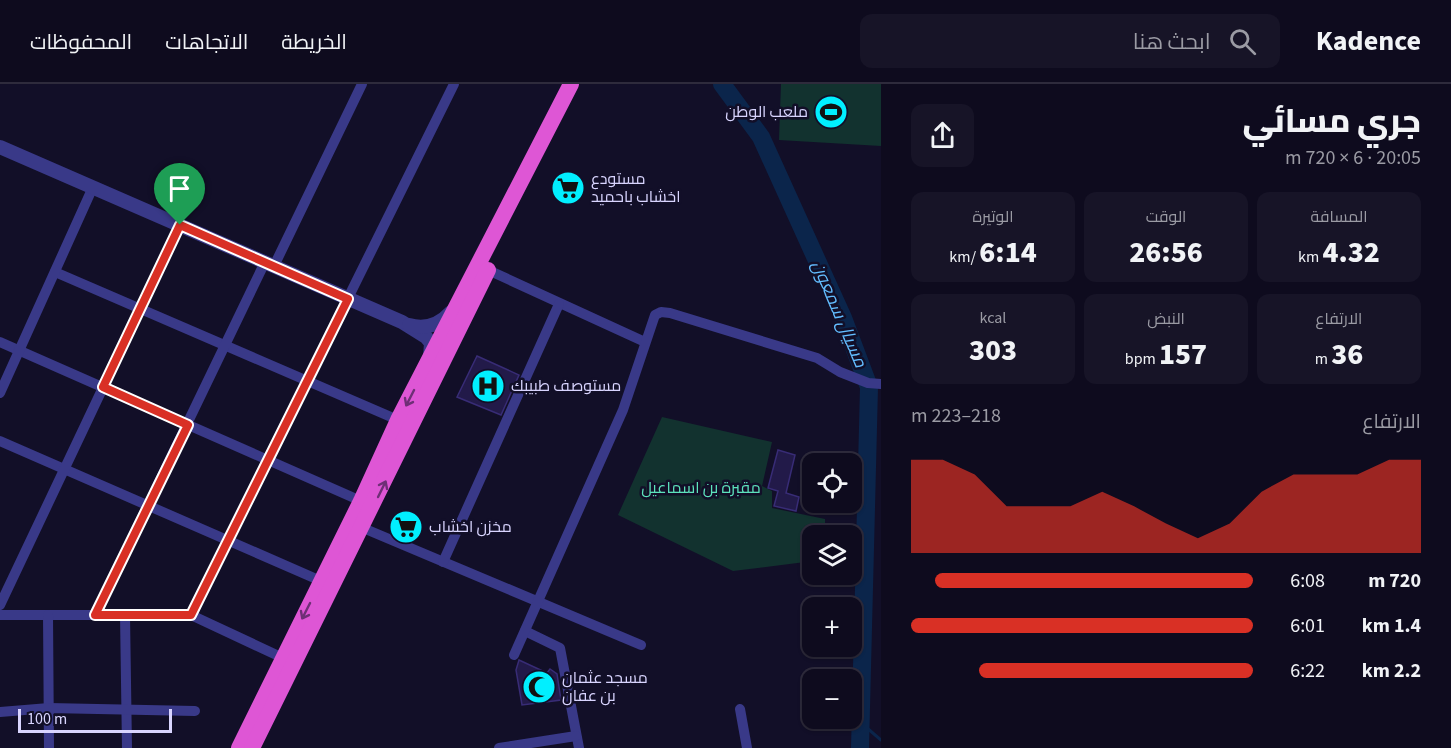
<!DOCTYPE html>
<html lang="ar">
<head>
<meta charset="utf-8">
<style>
	:root { --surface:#0e0b1e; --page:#171427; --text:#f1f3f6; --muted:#9b9ba4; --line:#2e2b3c; --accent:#d93025 }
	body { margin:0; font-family:"Source Sans 3",Cairo,sans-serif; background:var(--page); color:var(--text); direction:rtl; height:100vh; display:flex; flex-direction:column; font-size:22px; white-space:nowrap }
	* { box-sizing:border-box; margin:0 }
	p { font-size:20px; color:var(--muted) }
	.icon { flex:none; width:33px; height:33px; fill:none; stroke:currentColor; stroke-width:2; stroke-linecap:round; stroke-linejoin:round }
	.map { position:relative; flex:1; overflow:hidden; direction:ltr }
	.sheet { display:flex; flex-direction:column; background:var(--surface); width:570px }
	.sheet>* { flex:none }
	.controls { position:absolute; left:802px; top:369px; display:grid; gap:12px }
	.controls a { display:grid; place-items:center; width:60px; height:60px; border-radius:12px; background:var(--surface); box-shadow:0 2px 4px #0004,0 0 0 2px var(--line); font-size:30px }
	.scale { position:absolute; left:18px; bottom:15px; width:154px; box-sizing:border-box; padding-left:6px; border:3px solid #d9d5ff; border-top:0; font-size:16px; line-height:21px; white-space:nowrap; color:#d9d5ff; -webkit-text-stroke:4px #120f28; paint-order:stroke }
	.pin { position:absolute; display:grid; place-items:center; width:51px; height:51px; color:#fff; margin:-62px -26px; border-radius:50% 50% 50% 0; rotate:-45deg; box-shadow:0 0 6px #0007 }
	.pin .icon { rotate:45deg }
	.round { display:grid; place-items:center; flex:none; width:63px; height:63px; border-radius:12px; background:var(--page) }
	.headline { display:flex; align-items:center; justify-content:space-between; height:102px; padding:0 30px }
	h1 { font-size:33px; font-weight:800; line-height:45px }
	.stats { display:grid; grid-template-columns:repeat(3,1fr); gap:9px; height:102px; padding:6px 30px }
	.stats div { display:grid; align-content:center; border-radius:12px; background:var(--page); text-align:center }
	.stats b { font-size:30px; font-weight:800 }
	.stats small { font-size:16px; font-weight:400 }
	.stats p { font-size:16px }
	.chart { height:168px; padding:12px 30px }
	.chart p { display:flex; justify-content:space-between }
	.chart svg { width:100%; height:108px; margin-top:6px; fill:var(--accent); opacity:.7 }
	ul { padding:0 30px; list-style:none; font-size:20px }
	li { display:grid; grid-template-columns:96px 72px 1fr; align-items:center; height:45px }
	li i { height:15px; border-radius:8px; background:var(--accent) }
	header { display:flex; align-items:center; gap:36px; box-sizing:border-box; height:84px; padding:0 30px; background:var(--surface); border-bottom:2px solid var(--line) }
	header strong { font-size:28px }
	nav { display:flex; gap:33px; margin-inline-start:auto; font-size:21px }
	.search { width:420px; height:54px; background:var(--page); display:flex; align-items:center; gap:15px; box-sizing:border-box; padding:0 21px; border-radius:12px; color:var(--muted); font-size:22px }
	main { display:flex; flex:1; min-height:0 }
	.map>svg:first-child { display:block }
</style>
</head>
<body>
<header>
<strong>Kadence</strong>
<div class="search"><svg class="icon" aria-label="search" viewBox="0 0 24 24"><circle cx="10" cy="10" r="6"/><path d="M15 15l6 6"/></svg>ابحث هنا</div>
<nav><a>الخريطة</a><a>الاتجاهات</a><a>المحفوظات</a></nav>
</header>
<main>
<section class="sheet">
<div class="headline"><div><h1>جري مسائي</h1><p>20:05 · 6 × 720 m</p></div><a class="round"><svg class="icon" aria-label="share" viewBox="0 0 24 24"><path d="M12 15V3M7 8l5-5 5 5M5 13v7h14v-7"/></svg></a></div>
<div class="stats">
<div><p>المسافة</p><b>4.32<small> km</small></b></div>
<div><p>الوقت</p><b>26:56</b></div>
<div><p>الوتيرة</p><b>6:14<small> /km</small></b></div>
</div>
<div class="stats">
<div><p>الارتفاع</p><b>36<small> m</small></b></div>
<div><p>النبض</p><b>157<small> bpm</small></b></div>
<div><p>kcal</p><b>303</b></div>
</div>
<div class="chart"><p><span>الارتفاع</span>218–223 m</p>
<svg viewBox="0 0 160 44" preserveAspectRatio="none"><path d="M0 44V6L10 6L20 12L30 25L40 25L50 25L60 19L70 25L80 32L90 38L100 32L110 19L120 12L130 12L140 12L150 6L160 6V44z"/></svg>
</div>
<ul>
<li><b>720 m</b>6:08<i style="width:93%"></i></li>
<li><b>1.4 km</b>6:01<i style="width:100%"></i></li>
<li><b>2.2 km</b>6:22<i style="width:80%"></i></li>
</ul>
</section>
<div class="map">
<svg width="881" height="664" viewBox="0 0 881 664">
	<rect width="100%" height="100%" fill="#120f28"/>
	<g fill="#12322f">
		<polygon points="781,0 881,0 881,62 779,56"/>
		<polygon points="662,333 772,358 762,402 772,407 772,424 825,435 825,451 813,452 813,477 733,487 618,431"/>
	</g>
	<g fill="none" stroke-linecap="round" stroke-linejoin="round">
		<polyline stroke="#0b254b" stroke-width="3" points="860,638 881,656"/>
		<polyline stroke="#0b254b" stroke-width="18" points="722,0 761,53 843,234 869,303 860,664"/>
	</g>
	<g fill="#221a49" stroke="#382c76" stroke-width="1.5">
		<polygon points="477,272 519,291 501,331 457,313"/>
		<polygon points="778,366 795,371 786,409 799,413 796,427 774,422 778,407 768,404"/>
		<polygon points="519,576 547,589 550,585 557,590 561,616 522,621 516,586"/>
	</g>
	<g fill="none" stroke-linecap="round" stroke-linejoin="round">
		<g stroke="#393988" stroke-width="10">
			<polyline points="274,182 362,0"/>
			<polyline points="488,186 645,258"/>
			<polyline points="55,188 398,336"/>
			<polyline points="0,258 361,417"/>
			<polyline points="0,309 93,103"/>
			<polyline points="0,357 321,497"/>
			<polyline points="363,444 641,561"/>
			<polyline points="443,478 559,220"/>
			<polyline points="0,521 180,141"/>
			<polyline points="0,531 191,531 283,574"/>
			<polyline points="48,531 49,664"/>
			<polyline points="95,531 265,178"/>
			<polyline points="125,531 127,664"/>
			<polyline points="191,531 454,0"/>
			<polyline points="525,547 560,564 579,664"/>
			<polyline points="514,571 623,326 655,231 661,228 670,229 817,274 840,288 868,299 881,300"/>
			<polyline points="740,625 747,664"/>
			<polyline points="0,628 49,624 195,627"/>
			<polyline points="499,664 576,652"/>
		</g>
		<g stroke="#393988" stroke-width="14">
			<polyline points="0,63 402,238 426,253 431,259 430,274"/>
			<path d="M409 241C426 246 440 240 451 228"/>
		</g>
		<g stroke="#de56d5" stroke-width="16">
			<polyline points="239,664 361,417 398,336 571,0"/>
			<polyline points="252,664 488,186"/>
		</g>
	</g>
	<defs><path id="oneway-shaft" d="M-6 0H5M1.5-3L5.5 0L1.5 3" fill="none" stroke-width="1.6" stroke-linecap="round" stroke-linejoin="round" transform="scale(1.5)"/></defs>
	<g stroke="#6e2f76">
		<use href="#oneway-shaft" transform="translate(410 314) rotate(117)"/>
		<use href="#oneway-shaft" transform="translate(382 405) rotate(-64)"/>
		<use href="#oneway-shaft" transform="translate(306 527) rotate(117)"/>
	</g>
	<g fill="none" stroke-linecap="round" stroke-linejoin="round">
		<g stroke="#fff" stroke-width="12">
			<polygon id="route" points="180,141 348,215 191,531 95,531 188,341 103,303"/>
		</g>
		<use href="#route" stroke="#d93025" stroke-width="8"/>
	</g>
	<defs>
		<g id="stadium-disc" transform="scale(1.725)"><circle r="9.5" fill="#01efff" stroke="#120f28"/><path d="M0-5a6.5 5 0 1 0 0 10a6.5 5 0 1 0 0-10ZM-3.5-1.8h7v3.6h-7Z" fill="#111"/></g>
		<g id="supermarket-disc" transform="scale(1.725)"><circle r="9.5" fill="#01efff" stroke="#120f28"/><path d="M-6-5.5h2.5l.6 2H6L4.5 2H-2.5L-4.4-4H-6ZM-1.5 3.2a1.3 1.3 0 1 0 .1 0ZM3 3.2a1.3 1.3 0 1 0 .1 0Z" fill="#111"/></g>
		<g id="hospital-disc" transform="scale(1.725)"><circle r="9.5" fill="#01efff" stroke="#120f28"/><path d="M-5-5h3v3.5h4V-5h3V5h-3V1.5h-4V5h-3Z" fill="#111"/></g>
		<g id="mosque-disc" transform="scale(1.725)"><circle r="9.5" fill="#01efff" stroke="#120f28"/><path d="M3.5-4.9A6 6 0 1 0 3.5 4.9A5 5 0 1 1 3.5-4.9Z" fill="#111"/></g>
	</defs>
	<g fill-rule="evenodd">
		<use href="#stadium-disc" x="831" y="28"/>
		<use href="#supermarket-disc" x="568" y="104"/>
		<use href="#hospital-disc" x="488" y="302"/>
		<use href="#supermarket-disc" x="406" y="443"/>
		<use href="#mosque-disc" x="539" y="603"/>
	</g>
	<g text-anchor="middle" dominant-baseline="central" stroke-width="5" stroke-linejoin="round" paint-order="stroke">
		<g font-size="16" fill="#d9d5ff" stroke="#120f28" text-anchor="start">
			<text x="808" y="28" text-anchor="end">ملعب الوطن</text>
			<text x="591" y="95">مستودع<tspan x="591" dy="18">اخشاب باحميد</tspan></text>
			<text x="511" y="302">مستوصف طبيبك</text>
			<text x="429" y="443">مخزن اخشاب</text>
			<text x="562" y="594">مسجد عثمان<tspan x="562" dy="18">بن عفان</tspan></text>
		</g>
		<g font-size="16" fill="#5de3bc" stroke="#120f28">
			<text x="701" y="404">مقبرة بن اسماعيل</text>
		</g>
		<g font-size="18" font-style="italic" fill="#63bdff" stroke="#120f28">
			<text transform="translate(839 230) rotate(67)">مسيال سمعون</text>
		</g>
	</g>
</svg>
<div class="controls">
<a><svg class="icon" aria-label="locate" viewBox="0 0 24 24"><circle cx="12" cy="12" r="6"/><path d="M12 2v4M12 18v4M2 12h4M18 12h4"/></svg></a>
<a><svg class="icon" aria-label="layers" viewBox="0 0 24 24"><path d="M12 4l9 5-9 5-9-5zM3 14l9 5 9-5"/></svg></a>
<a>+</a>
<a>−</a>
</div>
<div class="scale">100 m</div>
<div class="pin" style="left:180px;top:141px;background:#1e9e55"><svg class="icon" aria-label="arrive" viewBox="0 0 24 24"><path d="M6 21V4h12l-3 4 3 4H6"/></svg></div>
</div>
</main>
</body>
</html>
